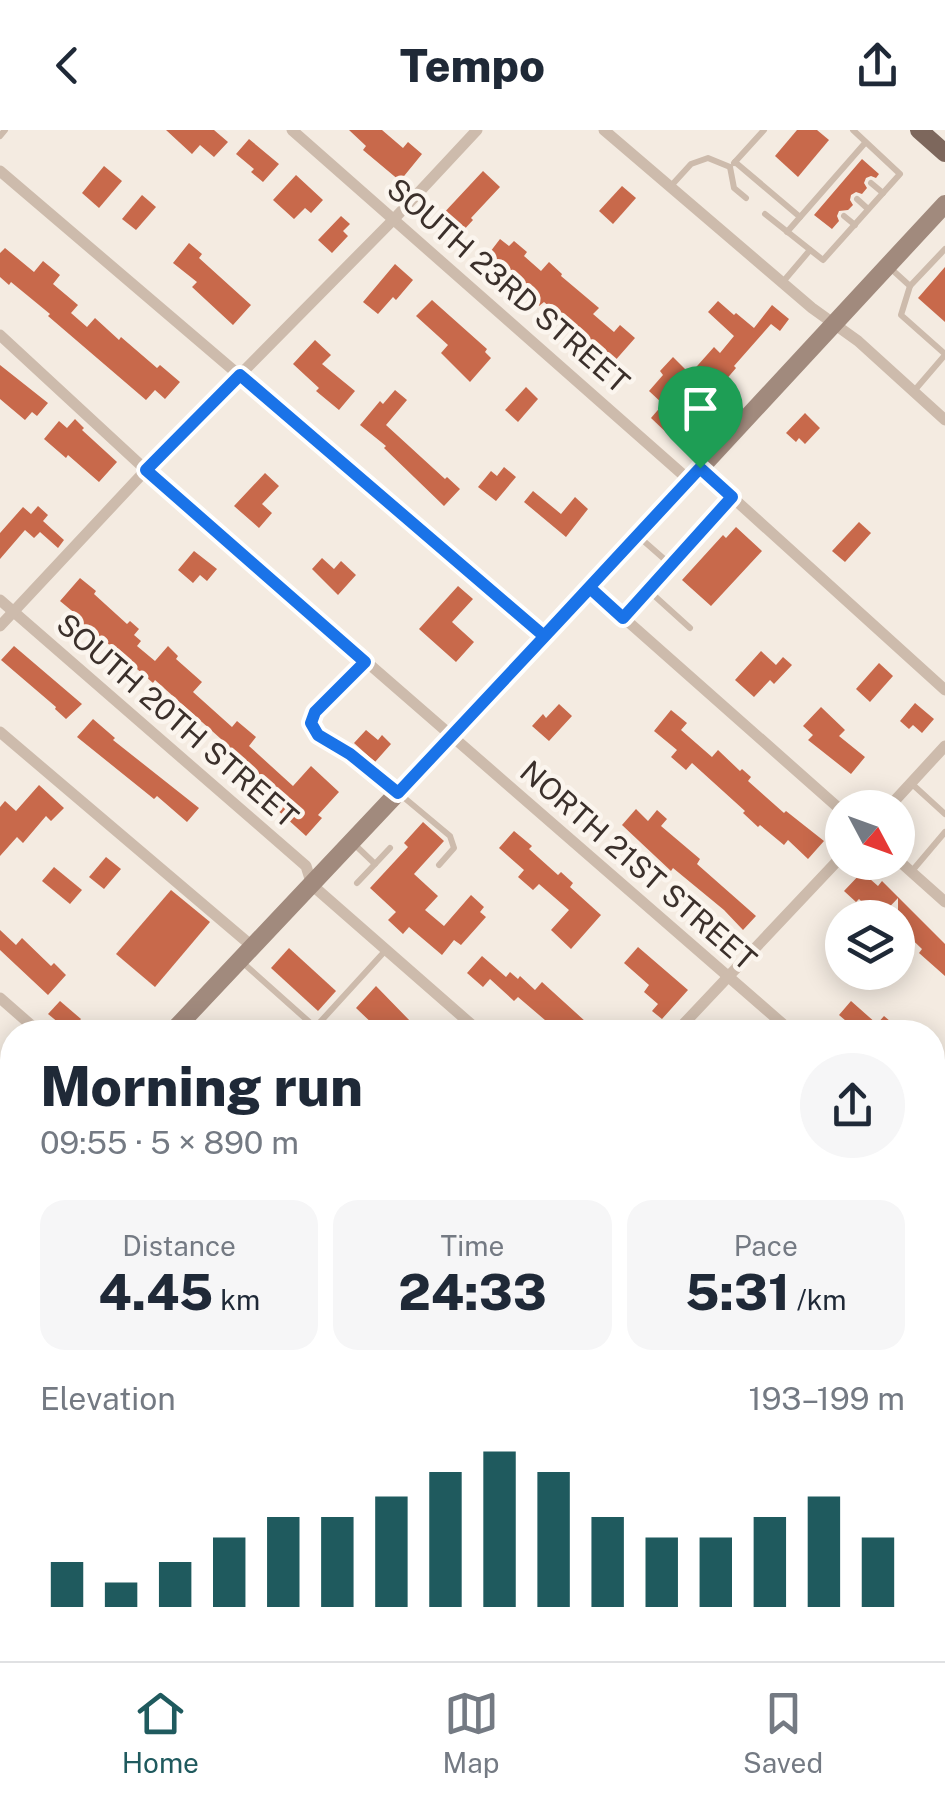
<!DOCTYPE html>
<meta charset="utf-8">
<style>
:root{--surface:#fff;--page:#f6f6f7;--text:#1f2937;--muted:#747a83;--line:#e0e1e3;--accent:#1f5a5e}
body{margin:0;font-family:"Public Sans",sans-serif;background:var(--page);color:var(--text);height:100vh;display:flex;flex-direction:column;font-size:38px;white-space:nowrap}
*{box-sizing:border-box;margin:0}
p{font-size:32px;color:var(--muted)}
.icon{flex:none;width:55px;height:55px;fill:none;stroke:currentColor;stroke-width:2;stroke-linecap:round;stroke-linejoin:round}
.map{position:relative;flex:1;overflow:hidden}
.panel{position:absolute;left:0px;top:890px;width:945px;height:642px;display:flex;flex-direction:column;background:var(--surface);border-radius:40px 40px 0 0;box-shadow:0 5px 25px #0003}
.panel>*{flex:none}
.needle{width:65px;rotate:131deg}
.buttons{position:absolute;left:825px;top:660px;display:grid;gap:20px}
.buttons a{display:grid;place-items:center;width:90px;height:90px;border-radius:50%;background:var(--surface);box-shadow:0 5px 25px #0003;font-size:50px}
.pin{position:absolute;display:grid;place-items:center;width:85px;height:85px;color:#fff;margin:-102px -42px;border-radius:50% 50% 50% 0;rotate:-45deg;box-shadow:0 0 10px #0007}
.pin .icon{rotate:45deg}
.round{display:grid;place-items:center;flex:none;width:105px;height:105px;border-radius:52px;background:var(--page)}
.summary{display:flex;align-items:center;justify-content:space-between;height:170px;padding:0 40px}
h1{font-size:55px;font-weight:800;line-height:75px}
.stats{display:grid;grid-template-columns:repeat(3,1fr);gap:15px;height:170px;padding:10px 40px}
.stats div{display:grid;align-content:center;border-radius:25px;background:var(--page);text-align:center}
.stats b{font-size:50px;font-weight:800}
.stats small{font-size:28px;font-weight:400}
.stats p{font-size:28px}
.chart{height:280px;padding:20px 40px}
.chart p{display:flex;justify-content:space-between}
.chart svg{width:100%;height:180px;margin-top:10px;stroke:var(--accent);stroke-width:6}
header{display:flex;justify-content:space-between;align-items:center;height:130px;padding:0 40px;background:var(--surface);font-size:45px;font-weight:800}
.dock{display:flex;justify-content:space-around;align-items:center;height:140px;border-top:2px solid var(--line);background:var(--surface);font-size:28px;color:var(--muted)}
.dock a{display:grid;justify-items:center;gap:5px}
.dock .on{color:var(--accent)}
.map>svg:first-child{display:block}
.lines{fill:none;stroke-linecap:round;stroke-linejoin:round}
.canal{stroke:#7fb0b2;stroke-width:14}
.building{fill:#c8694b}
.service{stroke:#cdbbac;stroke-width:6}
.minor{stroke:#cdbbac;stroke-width:11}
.tertiary{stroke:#cdbbac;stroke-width:15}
.secondary{stroke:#a18a7d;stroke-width:18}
.primary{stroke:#7d675c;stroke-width:18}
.route-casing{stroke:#fff;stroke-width:20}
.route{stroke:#1a73e8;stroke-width:12}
.labels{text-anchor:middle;stroke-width:9;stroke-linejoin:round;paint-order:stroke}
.street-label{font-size:30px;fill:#3b302b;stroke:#fbf5ee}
</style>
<header><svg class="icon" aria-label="back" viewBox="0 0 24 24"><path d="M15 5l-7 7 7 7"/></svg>Tempo<svg class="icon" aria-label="share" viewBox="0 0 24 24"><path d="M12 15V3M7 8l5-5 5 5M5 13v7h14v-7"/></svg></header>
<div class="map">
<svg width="945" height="1531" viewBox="0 0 945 1531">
<rect width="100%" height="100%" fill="#f4ebe1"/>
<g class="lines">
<g class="canal">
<path d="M932,1344L945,1331"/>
<path d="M753,1531L764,1520"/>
</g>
</g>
<g class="building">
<path d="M166,0H214L228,12L214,27L200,15L192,24Z"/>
<path d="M349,0H382L403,18L408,12L422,24L400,51L363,20L366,16Z"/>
<path d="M797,0H817L829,10L798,47L775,26Z"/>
<path d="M249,9L279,34L263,52L251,42L254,39L236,24Z"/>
<path d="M862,29L879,44L876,48L871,46L866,48L864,53L867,58L862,64L856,62L851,65L850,70L853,75L848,80L839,81L837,86L839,91L832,99L814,85Z"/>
<path d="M104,36L122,51L99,78L82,63Z"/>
<path d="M483,41L500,57L471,88L473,90L460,104L441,86Z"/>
<path d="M296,45L323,70L311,83L305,78L294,89L273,70Z"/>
<path d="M622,56L636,68L613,94L599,81Z"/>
<path d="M142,65L156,77L136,100L122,89Z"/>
<path d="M341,86L350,94L343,101L348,106L332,123L318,110Z"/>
<path d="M500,109L509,116L514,111L527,122L524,126L541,141L549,132L562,144L561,146L599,178L593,184L614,202L620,195L635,208L613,233L586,211L584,214L568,200L572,195L544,172L539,176L521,160L524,156L487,126Z"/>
<path d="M189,113L202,124L199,128L251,175L233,195L192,157L197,152L173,133Z"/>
<path d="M5,118L34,142L43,131L60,145L53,154L78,175L71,183L87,197L95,188L119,210L121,207L157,238L160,235L180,252L165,269L155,260L146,270L48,186L50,184L11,152L9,155L0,147V123Z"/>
<path d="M395,134L413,150L396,170L393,167L378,184L363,172Z"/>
<path d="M945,137V192L918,168Z"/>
<path d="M432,170L487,219L485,222L491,228L470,252L441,223L448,215L416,186Z"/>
<path d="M718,171L734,185L736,183L754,198L772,175L789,189L780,201L771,194L734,236L736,238L713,265L700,279L698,277L671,307L651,288L663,274L649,261L663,245L660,241L673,227L690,244L714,217L720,223L734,206L708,182Z"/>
<path d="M315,210L331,225L322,234L355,261L339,280L316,261L319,258L293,234Z"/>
<path d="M0,235L48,273L37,286L32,282L25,290L0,269Z"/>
<path d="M526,257L538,269L518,292L505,280Z"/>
<path d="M395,260L407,270L386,295L445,349L447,347L460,359L444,376L384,318L386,316L360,295L380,271L383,274Z"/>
<path d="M805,283L820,298L805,314L799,308L796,312L786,303Z"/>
<path d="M75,289L84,298L82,300L117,332L99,352L68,325L66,328L44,309L59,291L67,298Z"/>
<path d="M504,337L516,347L496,371L478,357L491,341L497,346Z"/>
<path d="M265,343L279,356L262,374L272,383L259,398L234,376Z"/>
<path d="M533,361L561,384L575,367L588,379L566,407L524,372Z"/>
<path d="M38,376L48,385L43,391L64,410L58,418L40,402L34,408L25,400L0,429V403L23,377L31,384Z"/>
<path d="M859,392L871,403L845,432L832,421Z"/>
<path d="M736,397L762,421L711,476L682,450L723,405L726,408Z"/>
<path d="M194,421L217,439L207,451L200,445L193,453L178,440Z"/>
<path d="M322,428L334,439L341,431L356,445L338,465L312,439Z"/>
<path d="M80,448L96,461L94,464L127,494L130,491L139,499L134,505L141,511L137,516L155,531L168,516L178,526L176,529L202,552L193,562L232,597L237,591L256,607L249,616L293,656L311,636L339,662L318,685L322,688L306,706L274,677L281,669L219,613L221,609L155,550L153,553L104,510L101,513L80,494L83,490L60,471Z"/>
<path d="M458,456L473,469L452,492L474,512L456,532L419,499Z"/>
<path d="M14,516L82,574L66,589L55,579L56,577L1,530Z"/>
<path d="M761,521L776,535L783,527L792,535L774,554L770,550L754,567L735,550Z"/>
<path d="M879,533L893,546L870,572L856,559Z"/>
<path d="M915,573L934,589L922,603L913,595L909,599L900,591Z"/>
<path d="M559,574L572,586L549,611L532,596L543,584L546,588Z"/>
<path d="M821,577L845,600L839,606L865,627L851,644L808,610L813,605L803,596Z"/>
<path d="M671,580L687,593L681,600L712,627L718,620L740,641L742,639L751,647L748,651L784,683L786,681L824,711L808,729L788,710L784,715L760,695L758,697L743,683L745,681L692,633L686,640L671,627L677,620L654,601Z"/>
<path d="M93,589L115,608L113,610L199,678L187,692L157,666L154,669L77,607Z"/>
<path d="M366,600L378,610L382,605L391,614L375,632L354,613Z"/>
<path d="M39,655L64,678L51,691L46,686L23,713L17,707L0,726V677L5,671L16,681Z"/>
<path d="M636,679L648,691L657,680L667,689L661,696L700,729L697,734L756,786L743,800L724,780L673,738L671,741L622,695Z"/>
<path d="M423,692L444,711L414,744L438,766L425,780L444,796L471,765L484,777L480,782L486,787L461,815L454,810L442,825L409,797L403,804L388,790L396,782L370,758L408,717L404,713Z"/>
<path d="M514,701L532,716L529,719L558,745L561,742L573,753L570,757L601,785L571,819L551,800L569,780L539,754L533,760L518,747L524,740L499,718Z"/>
<path d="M106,727L121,739L104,759L89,747Z"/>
<path d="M54,737L82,760L70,774L42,751Z"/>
<path d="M862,742L878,756L882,751L945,814V846L919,823L922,819L898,796V768L879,788L859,769L856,772L844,761Z"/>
<path d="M171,760L210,792L155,857L116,824Z"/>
<path d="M0,800L16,815L22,808L51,836L54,833L66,845L48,865L0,820Z"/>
<path d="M638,817L688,860L662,889L652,881L658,874L644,862L649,855L624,833Z"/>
<path d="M289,818L336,861L318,881L271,838Z"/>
<path d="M482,826L506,847L510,842L518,849L520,846L535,860L542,852L597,902H559L518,867L514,871L490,849L483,857L467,843Z"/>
<path d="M376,856L412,893L403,902H371L376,897L356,878Z"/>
<path d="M60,871L81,889L70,902L48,884Z"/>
<path d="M851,871L877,894L884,886L903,902H859L839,885Z"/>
</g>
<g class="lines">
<g class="service">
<path d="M0,6L5,0"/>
<path d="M735,32L800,87"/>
<path d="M734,33L764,0"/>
<path d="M730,37L734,58L746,68"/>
<path d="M871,53L883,63"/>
<path d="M670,57L691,34L708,28L730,37"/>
<path d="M857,69L868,79"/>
<path d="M765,84L823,130L900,44L853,0"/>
<path d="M844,86L855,95"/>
<path d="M787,102L865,13"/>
<path d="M888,136L910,156L901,185L945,224"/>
<path d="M782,153L810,120"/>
<path d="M910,156L945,119"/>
<path d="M914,261L945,225"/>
<path d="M638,406L671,435"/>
<path d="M648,460L690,498"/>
<path d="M623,488L731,368"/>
<path d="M365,532L315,583L311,593L318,605L365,635L450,706L454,718L439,735"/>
<path d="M911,653L945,684"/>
<path d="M353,713L375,734L357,753"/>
<path d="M375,734L390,718"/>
<path d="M912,741L945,702"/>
<path d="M242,832L316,898"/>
<path d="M311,902L385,821"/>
<path d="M1,1092L12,1104"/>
<path d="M12,1125V1129"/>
<path d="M0,1214L12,1226"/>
<path d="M0,1268L12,1251"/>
</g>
<g class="minor">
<path d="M292,0L689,350"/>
<path d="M604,0L812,178L858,211L945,290"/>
<path d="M0,41L545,506"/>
<path d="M0,205L146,340L792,902"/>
<path d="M700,338L945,560"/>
<path d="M590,458L842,681"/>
<path d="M0,470L306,736L312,755L480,902"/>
<path d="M0,496L146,340L394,89L477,0"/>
<path d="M0,602L253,817"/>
<path d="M888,678L945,616"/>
<path d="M898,730L945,772"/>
<path d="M0,868L39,902"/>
<path d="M676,902L842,726"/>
<path d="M932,1027L945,1038"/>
<path d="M932,1030L945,1016"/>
<path d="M0,1149L12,1159"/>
<path d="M932,1396L945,1383"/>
<path d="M453,1520L466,1531"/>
<path d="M574,1531L584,1520"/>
<path d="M802,1531L813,1520"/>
</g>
<g class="tertiary">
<path d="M0,1413L12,1423"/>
<path d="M133,1520L147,1531"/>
</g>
<g class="secondary">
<path d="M172,902L489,566L945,74"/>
<path d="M0,1087L12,1074"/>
</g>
<path class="primary" d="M919,0L945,23"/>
</g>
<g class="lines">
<g class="route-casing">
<path id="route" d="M700,338L544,506L240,245L146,340L365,532L315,582L311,593L318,605L350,624L398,663L590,458L623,488L732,367L700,338"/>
</g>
<use href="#route" class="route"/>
</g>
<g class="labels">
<g class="street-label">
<text transform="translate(508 156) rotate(41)" y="10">SOUTH 23RD STREET</text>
<text transform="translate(177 591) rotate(41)" y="10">SOUTH 20TH STREET</text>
<text transform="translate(638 736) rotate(41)" y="10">NORTH 21ST STREET</text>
</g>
</g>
</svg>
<div class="buttons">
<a><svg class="needle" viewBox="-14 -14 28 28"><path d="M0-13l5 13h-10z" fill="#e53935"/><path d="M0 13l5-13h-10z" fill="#747a83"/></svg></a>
<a><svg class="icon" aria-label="layers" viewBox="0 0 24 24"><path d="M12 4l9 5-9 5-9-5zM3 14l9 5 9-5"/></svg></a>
</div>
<div class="pin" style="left:700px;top:338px;background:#1e9e55"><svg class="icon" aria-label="arrive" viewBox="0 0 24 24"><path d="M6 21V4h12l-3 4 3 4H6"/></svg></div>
<section class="panel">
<div class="summary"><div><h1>Morning run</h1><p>09:55 · 5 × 890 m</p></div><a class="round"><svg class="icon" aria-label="share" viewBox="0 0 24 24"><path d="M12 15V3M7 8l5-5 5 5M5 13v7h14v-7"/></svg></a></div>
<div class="stats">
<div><p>Distance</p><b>4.45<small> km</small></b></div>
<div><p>Time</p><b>24:33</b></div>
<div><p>Pace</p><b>5:31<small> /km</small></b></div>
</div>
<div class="chart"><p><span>Elevation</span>193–199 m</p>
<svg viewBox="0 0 160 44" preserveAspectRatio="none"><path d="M5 44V33M15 44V38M25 44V33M35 44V27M45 44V22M55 44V22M65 44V17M75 44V11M85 44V6M95 44V11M105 44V22M115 44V27M125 44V27M135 44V22M145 44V17M155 44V27"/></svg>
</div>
</section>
</div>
<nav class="dock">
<a class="on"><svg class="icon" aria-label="home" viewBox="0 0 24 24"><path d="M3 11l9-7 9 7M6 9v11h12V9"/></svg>Home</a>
<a><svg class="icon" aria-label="map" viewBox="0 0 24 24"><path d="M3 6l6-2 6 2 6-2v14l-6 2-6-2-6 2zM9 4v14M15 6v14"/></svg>Map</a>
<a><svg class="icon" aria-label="saved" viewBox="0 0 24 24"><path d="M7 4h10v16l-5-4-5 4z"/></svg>Saved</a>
</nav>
